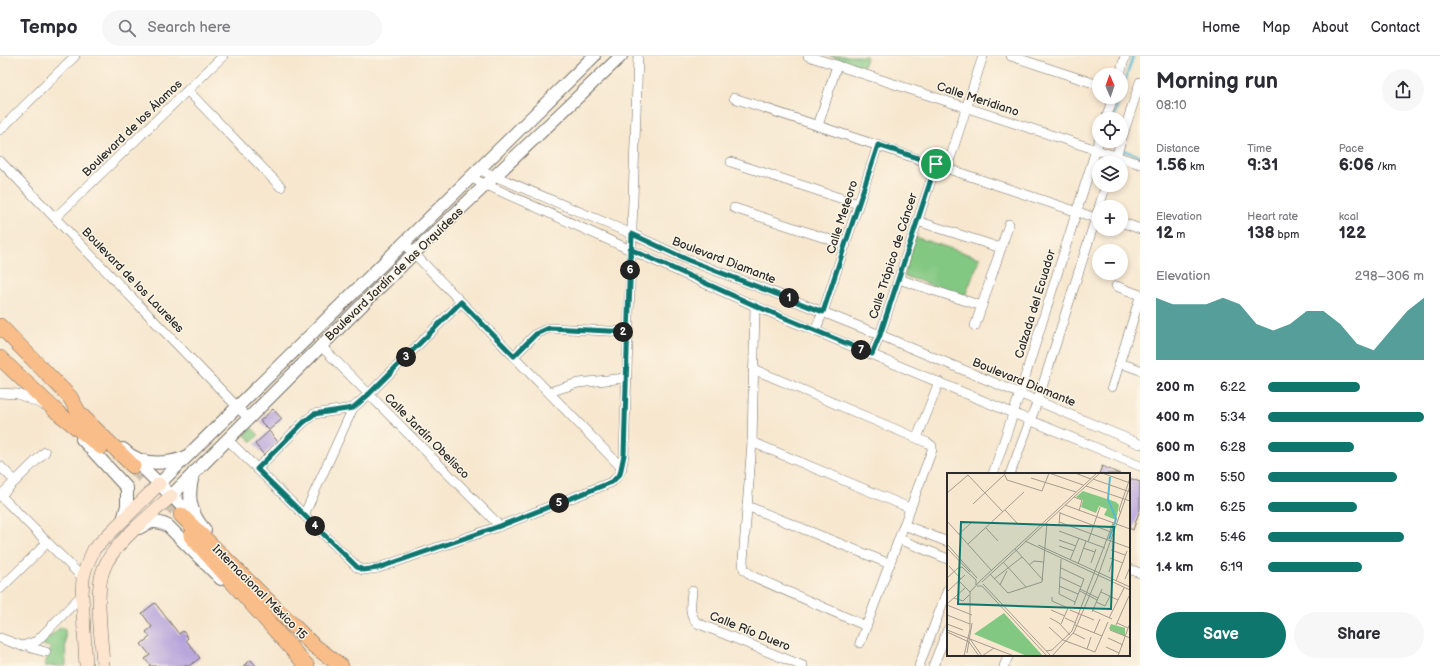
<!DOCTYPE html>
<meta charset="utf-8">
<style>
:root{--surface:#fff;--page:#f7f7f7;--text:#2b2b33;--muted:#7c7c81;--line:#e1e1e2;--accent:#0f766e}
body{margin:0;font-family:"Balsamiq Sans",sans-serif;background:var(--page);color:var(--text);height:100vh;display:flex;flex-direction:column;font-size:15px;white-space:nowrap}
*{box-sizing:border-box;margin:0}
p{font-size:13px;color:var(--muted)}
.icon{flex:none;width:22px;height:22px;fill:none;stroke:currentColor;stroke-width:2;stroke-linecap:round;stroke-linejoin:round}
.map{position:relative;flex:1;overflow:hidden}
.sheet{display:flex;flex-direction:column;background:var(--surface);width:300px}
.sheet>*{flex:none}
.needle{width:26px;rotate:358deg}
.controls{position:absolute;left:1092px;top:12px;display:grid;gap:8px}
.controls a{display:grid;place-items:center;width:36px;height:36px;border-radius:50%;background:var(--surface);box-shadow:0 2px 6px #0003;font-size:20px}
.pin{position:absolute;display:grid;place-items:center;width:34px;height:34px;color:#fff;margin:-17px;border:2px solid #fff;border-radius:50%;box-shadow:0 1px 4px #0007}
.km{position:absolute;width:20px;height:20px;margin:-10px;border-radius:50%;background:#222;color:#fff;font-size:11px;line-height:20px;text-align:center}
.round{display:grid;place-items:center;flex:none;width:42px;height:42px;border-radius:21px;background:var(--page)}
.head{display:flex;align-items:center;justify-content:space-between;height:68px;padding:0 16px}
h1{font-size:22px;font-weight:700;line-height:30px}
.figures{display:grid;grid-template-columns:repeat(3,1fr);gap:6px;height:68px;padding:4px 16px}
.figures div{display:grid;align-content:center}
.figures b{font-size:17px;font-weight:700}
.figures small{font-size:11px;font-weight:400}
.figures p{font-size:11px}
.chart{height:112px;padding:8px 16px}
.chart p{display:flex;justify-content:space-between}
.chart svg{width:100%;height:72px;margin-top:4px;fill:var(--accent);opacity:.7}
.button{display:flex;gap:8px;margin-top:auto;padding:8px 16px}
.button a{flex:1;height:46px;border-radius:24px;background:var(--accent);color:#fff;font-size:16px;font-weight:700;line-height:46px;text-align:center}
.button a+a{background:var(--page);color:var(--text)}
ul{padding:0 16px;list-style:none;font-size:13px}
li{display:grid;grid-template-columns:64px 48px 1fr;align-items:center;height:30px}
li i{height:10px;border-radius:5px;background:var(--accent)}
header{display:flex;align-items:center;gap:24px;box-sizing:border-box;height:56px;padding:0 20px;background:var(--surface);border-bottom:1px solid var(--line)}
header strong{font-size:19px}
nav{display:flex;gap:22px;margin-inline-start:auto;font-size:14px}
.search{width:280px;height:36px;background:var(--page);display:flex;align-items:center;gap:10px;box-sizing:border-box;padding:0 14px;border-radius:22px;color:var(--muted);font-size:15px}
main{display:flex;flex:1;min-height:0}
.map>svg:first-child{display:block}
.green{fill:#83c882;stroke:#577a56}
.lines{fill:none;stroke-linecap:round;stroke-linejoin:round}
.stream{stroke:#55bad4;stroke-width:2.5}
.building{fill:#b4a0db}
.primary-tunnel{stroke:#cec1ae;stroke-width:15;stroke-dasharray:15 8;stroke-linecap:butt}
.minor-casing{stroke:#726d64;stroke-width:10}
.tertiary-casing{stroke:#726d64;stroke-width:14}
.secondary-casing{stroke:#726d64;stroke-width:14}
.primary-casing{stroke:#726d64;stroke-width:16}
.minor{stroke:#fff;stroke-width:9}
.tertiary{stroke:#fff;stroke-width:12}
.secondary{stroke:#fde5d0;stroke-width:13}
.primary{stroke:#f9bd89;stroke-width:15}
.route-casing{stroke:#fff;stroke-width:8}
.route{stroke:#0f766e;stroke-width:5}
.labels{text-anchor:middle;stroke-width:3;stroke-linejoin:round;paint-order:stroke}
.street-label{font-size:12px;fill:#2b2b2b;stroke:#fcf5e5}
.inset-river{fill:none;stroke:#55bad4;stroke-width:2}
.inset-road{fill:none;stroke:#a59c8d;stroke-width:1}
.view{fill:#0f766e;fill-opacity:0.15;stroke:#0f766e;stroke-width:2}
.inset-edge{fill:none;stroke:#2b2b2b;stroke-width:2}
</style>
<header>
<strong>Tempo</strong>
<div class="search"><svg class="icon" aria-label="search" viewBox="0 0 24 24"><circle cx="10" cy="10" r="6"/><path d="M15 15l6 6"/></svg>Search here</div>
<nav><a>Home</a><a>Map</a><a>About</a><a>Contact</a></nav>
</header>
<main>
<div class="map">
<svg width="1140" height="610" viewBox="0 0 1140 610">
<rect width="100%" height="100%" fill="#fcf5e5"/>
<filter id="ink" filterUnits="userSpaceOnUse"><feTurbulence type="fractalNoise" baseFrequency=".025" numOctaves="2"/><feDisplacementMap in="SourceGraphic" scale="8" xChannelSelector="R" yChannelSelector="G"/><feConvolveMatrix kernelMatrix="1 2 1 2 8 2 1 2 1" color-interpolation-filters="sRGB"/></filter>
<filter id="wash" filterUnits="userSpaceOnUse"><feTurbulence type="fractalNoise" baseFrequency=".012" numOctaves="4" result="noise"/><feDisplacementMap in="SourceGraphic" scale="16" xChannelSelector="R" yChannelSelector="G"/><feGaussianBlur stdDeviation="0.9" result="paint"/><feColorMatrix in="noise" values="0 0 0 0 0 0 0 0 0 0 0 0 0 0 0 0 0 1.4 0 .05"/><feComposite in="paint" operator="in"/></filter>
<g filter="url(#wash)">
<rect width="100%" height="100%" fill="#f7e7cf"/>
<g class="green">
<path d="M830,0H867L863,11Z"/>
<path d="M915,181L980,202L965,240L904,220Z"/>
<path d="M252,372L259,379L252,386L244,378Z"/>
<path d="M61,571L65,573L66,610H44L51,592L41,588Z"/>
</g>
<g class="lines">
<g class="stream">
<path d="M1121,37L1133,0"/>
<path d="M1113,63L1120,41"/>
<path d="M1105,88L1106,85"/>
<path d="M1122,94L1140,100"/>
</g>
</g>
<g id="blocks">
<g class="building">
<path d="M273,353L282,363L269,374L260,365Z"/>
<path d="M269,375L278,386L264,399L255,388Z"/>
<path d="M1102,410L1120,418H1099Z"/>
<path d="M1129,422L1140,426V453L1133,474L1129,472Z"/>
<path d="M155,547L179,578L183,575L188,582L186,584L200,602L189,610H149L150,609L145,603L150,599L141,588L150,581L146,576L152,571L142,557Z"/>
<path d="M251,604L256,610H243Z"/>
</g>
</g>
</g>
<g filter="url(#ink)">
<use href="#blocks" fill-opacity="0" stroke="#726d64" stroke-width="1"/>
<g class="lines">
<path class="primary-tunnel" d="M133,410L181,459"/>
<g class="minor-casing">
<g id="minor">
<path d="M808,0L1140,108"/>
<path d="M1011,0L1099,29"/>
<path d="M1120,19L1125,0"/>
<path d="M188,35L281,131"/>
<path d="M734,42L1096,162"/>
<path d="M1106,63L1113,41"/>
<path d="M818,70L837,9"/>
<path d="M0,74L75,0"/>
<path d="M1121,85L1140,26"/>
<path d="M0,105L248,362"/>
<path d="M731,106L858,148"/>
<path d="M1114,107L1121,85"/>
<path d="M947,112L983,0"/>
<path d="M478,113L632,178L688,204L780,239L880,279L1140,388"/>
<path d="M469,121L755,250L1140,410"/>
<path d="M1099,151L1106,129"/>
<path d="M734,152L846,189"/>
<path d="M56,161L223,0"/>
<path d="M917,165L1001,192"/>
<path d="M1121,166L1140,173"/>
<path d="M403,186L622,412"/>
<path d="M898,223L982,250"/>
<path d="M1116,230L1140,239"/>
<path d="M755,250L752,386L743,505L744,513L752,520L866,570"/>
<path d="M975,270L1009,168"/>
<path d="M815,275L823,256L878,89"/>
<path d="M320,289L500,470"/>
<path d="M872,298L880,279L936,109"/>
<path d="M514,300L536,278L549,272L628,276"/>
<path d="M1120,307L1140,314"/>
<path d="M753,313L928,387L932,390V394L860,587"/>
<path d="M1112,331L1140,241"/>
<path d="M549,336L578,327L626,322"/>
<path d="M0,337L18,338L44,349"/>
<path d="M917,382L939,326"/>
<path d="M227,383L357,511L363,514L378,512L500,470L612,426C621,418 622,411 624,399L638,0"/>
<path d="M752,386L910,452"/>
<path d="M0,410L15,425"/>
<path d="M257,413L303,367L314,358L353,352L369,338L461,246"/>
<path d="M993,418L1020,337L1099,84"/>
<path d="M1010,418L1038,344L1099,152"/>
<path d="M0,440L45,396"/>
<path d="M1,440L83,522"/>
<path d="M747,450L890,508"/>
<path d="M304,459L353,352"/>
<path d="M904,469L948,486"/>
<path d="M899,483L948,503"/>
<path d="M1129,513L1140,517"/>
<path d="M0,533L47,487"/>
<path d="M692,535C691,546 688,558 697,567L803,610"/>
<path d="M0,582L22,590L37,585L82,539"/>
<path d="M30,589L31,592L46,596"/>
<path d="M919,610L948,533"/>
<path d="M933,610L948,573"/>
<path d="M1004,610L1009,599"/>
</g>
</g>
<g class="tertiary-casing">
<g id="tertiary">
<path d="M82,383L127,432V450L123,464"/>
<path d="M123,393C140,410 162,409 184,402"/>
<path d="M134,403L195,463"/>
<path d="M194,416C187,439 189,456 205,474"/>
<path d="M159,428L594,0"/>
<path d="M171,440L414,197L621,0"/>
<path d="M139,472C151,465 155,464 168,470L221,523"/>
</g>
</g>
<g class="secondary-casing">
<g id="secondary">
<path d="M86,610L82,539L83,522L86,511L94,493L159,428"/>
<path d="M103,610C102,585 94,534 104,512C113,488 152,458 171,440"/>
</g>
</g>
<g class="primary-casing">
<g id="primary">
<path d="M0,270L70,341L79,357L133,410"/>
<path d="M0,302L57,356L101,391"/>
<path d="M181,459L313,589L341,610"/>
<path d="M191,480L307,610"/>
</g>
</g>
<use href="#minor" class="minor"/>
<use href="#tertiary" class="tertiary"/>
<use href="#secondary" class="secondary"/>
<use href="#primary" class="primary"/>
</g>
</g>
<g class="lines" filter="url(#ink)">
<g class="route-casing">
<path id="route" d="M936,108L878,89L823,256L688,204L632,178L628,276L549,272L536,278L514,300L461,246L369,338L353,352L314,358L303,367L257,413L357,511L363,514L378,512L500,470L612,426L620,418L624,399L630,193L756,250L872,298L880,279L936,108"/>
</g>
<use href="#route" class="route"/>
</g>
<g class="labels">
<g class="street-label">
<text transform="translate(978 43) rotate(18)" y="4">Calle Meridiano</text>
<text transform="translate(132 72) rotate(-44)" y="4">Boulevard de los Álamos</text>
<text transform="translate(842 161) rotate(-72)" y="4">Calle Meteoro</text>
<text transform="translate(893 200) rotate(-72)" y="4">Calle Trópico de Cáncer</text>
<text transform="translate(724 204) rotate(21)" y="4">Boulevard Diamante</text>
<text transform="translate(394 218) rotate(-44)" y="4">Boulevard Jardín de las Orquídeas</text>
<text transform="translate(133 224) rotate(46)" y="4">Boulevard de los Laureles</text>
<text transform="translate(1035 248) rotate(-73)" y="4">Calzada del Ecuador</text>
<text transform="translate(1024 326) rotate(22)" y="4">Boulevard Diamante</text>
<text transform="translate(427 380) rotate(45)" y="4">Calle Jardín Obelisco</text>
<text transform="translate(260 536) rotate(45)" y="4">Internacional México 15</text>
<text transform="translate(750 575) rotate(22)" y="4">Calle Río Duero</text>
</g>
</g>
<g transform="translate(947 417)">
<rect width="183" height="183" fill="#f7e7cf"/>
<path d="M136,18L169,29L172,32L169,47L157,42L160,36L152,33L149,40L134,34L136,27L129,24ZM57,140L96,183H80L27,161ZM164,151L178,155V163L162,156Z" fill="#83c882"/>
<path class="inset-river" d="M162,66L169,46L161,26L163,4"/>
<path class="inset-road" d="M57,0L60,7L95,18L102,0M102,0L136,12M128,0L144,6M155,0L183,10M84,5L129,19M146,6L183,19M139,13L183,28M0,20L21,2L56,39M127,24L135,27L132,38M26,31L57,2M118,32L183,56M58,37L70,50M113,40L164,59M174,40L172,37L183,5M0,48L45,98M112,49L183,75M112,52L113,39M39,55L51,68M112,58L158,75M12,61L25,49M112,67L129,73M78,68L183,117M141,69L153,34M0,71L30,105M21,71L77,19M91,72L183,114M112,73L127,78M0,75L23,99M136,75L148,79M68,76L96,107M164,77L178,82M163,85L176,90M114,86L112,121L128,129M123,87L132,65M56,89L79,114M144,90L149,76M131,91L139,68M82,92L87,88L97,89M2,93L14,106M114,95L137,106L127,132M162,99L166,86M43,101L61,120L95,109L100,50M113,104L134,114M0,105L11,95L15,94L29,107V112M47,106L75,84M178,106L183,94M34,107L150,0M12,108L23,119M169,108L180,78M35,109L153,0M36,111L104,183M53,112L60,98M30,113H35L49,128M112,113L131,121M133,116L151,125M133,118L150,127M0,119L18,102M154,119L171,127M105,124V128L121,135L114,151M7,125L16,128L22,122M49,128L100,183M149,129L158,133L163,123M0,131L18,115M0,132L25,142M104,137L118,143M123,137L147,147M145,137L165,146M145,139L155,116M0,142L23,151M103,145L112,150L123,162M118,145L129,150M162,145L177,115M170,150L181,155M0,151L16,157M128,152L155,163M169,152L182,123M102,154L116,167L148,179M0,157L23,166L35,183M163,157L183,165M0,159L22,169L32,183M126,160L138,166M147,160L153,146M161,165L176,172M23,166L67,183M159,174L172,180M140,176L144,164M99,178L105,177L125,158L166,50M148,179L161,149M20,180L25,150M17,183L23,156V119L34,107M35,183L47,175M105,183L127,159L151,103L183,13M171,183L183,150"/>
<path class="view" d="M14,49L167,54L164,136L11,131Z"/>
<rect width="183" height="183" class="inset-edge"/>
</g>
</svg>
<div class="controls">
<a><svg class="needle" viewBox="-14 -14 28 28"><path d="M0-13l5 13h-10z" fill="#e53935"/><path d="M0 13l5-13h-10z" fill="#7c7c81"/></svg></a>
<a><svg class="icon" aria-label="locate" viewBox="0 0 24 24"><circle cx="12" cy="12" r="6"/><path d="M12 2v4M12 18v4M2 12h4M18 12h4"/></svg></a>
<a><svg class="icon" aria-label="layers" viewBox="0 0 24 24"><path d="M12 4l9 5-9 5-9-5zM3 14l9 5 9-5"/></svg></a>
<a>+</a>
<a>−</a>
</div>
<div class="pin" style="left:936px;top:108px;background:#1e9e55"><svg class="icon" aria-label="arrive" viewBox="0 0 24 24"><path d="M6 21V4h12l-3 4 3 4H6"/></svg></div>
<b class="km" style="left:789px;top:242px">1</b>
<b class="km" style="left:623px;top:276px">2</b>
<b class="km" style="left:406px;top:301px">3</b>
<b class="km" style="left:315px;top:470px">4</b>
<b class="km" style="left:559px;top:447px">5</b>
<b class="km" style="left:630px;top:214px">6</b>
<b class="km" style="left:861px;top:294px">7</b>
</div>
<section class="sheet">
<div class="head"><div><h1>Morning run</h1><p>08:10</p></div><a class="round"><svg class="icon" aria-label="share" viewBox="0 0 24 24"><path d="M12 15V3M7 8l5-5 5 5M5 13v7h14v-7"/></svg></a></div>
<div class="figures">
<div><p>Distance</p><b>1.56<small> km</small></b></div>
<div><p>Time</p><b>9:31</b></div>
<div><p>Pace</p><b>6:06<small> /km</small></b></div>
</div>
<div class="figures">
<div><p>Elevation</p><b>12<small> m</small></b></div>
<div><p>Heart rate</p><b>138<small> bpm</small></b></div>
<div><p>kcal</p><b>122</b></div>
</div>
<div class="chart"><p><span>Elevation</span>298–306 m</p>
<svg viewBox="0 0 160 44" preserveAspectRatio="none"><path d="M0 44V6L10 10L20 10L30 10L40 6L50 10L60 22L70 26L80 22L90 14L100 14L110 22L120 34L130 38L140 26L150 14L160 6V44z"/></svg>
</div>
<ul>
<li><b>200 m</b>6:22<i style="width:59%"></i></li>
<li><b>400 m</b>5:34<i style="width:100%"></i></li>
<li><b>600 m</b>6:28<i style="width:55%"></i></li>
<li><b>800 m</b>5:50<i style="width:83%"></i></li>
<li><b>1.0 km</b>6:25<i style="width:57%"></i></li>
<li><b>1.2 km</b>5:46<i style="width:87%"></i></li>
<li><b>1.4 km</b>6:19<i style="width:60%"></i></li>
</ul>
<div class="button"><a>Save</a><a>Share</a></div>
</section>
</main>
